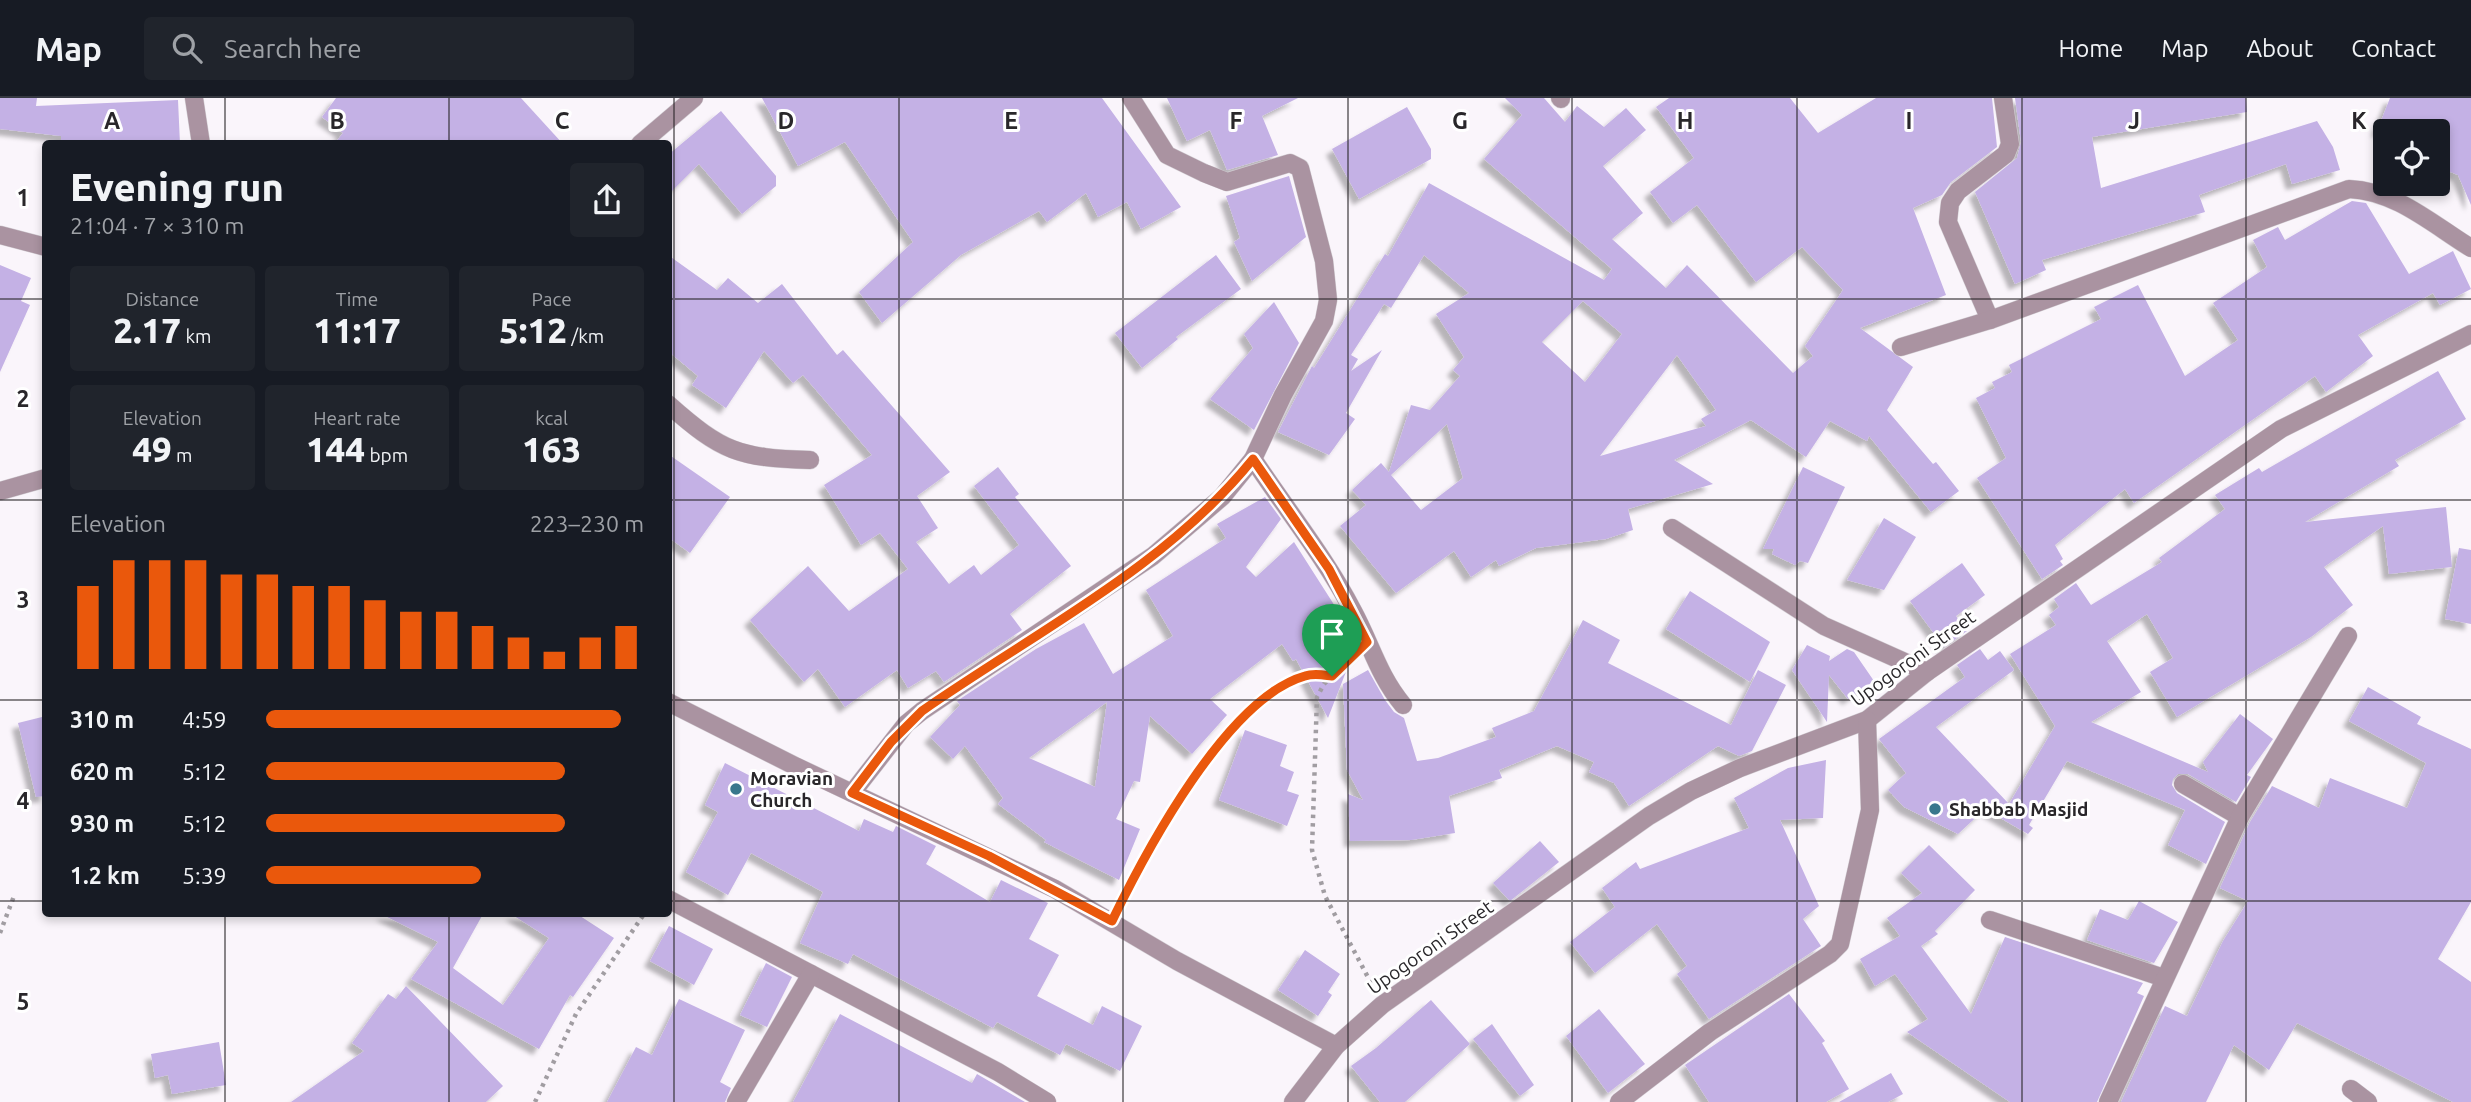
<!DOCTYPE html>
<meta charset="utf-8">
<style>
:root{--surface:#171b24;--page:#20242c;--text:#f1f3f6;--muted:#9ea1a6;--line:#363941;--accent:#ea580c}
body{margin:0;font-family:Ubuntu,sans-serif;background:var(--page);color:var(--text);height:100vh;display:flex;flex-direction:column;font-size:26px;white-space:nowrap}
*{box-sizing:border-box;margin:0}
p{font-size:23px;color:var(--muted)}
.icon{flex:none;width:38px;height:38px;fill:none;stroke:currentColor;stroke-width:2;stroke-linecap:round;stroke-linejoin:round}
.map{position:relative;flex:1;overflow:hidden}
.sheet{position:absolute;left:42px;top:42px;width:630px;height:777px;display:flex;flex-direction:column;background:var(--surface);border-radius:7px;box-shadow:0 4px 10px #0003}
.sheet>*{flex:none}
.controls{position:absolute;left:2373px;top:21px;display:grid;gap:14px}
.controls a{display:grid;place-items:center;width:77px;height:77px;border-radius:7px;background:var(--surface);box-shadow:0 4px 10px #0003;font-size:35px}
.pin{position:absolute;display:grid;place-items:center;width:60px;height:60px;color:#fff;margin:-72px -30px;border-radius:50% 50% 50% 0;rotate:-45deg;box-shadow:0 0 7px #0007}
.pin .icon{rotate:45deg}
.round{display:grid;place-items:center;flex:none;width:74px;height:74px;border-radius:7px;background:var(--page)}
.head{display:flex;align-items:center;justify-content:space-between;height:119px;padding:0 28px}
h1{font-size:38px;font-weight:800;line-height:52px}
.stats{display:grid;grid-template-columns:repeat(3,1fr);gap:10px;height:119px;padding:7px 28px}
.stats div{display:grid;align-content:center;border-radius:7px;background:var(--page);text-align:center}
.stats b{font-size:35px;font-weight:800}
.stats small{font-size:19px;font-weight:400}
.stats p{font-size:19px}
.chart{height:196px;padding:14px 28px}
.chart p{display:flex;justify-content:space-between}
.chart svg{width:100%;height:126px;margin-top:7px;stroke:var(--accent);stroke-width:6}
ul{padding:0 28px;list-style:none;font-size:23px}
li{display:grid;grid-template-columns:112px 84px 1fr;align-items:center;height:52px}
li i{height:18px;border-radius:9px;background:var(--accent)}
header{display:flex;align-items:center;gap:42px;box-sizing:border-box;height:98px;padding:0 35px;background:var(--surface);border-bottom:2px solid var(--line)}
header strong{font-size:33px}
nav{display:flex;gap:38px;margin-inline-start:auto;font-size:24px}
.search{width:490px;height:63px;background:var(--page);display:flex;align-items:center;gap:18px;box-sizing:border-box;padding:0 24px;border-radius:7px;color:var(--muted);font-size:26px}
.map>svg:first-child{display:block}
.building{fill:#c4b1e5;fill-rule:evenodd;filter:url(#shadow)}
.lines{fill:none;stroke-linecap:round;stroke-linejoin:round}
.minor-casing{stroke:#d4d0d5;stroke-width:19}
.path{stroke:#a19da2;stroke-width:4.5;stroke-dasharray:3.5 5;stroke-linecap:butt}
.minor{stroke:#aa93a1;stroke-width:18}
.route-casing{stroke:#fff;stroke-width:14}
.route{stroke:#ea580c;stroke-width:9}
.grid{fill:none;stroke:#29272a;stroke-width:2;stroke-opacity:0.55}
.poi-dot{fill:#38778c;stroke:#fff;stroke-width:2.5}
.labels{text-anchor:middle;stroke-width:6;stroke-linejoin:round;paint-order:stroke}
.street-label{font-size:19px;fill:#29272a;stroke:#fff}
.poi-label{font-size:19px;font-weight:bold;fill:#29272a;stroke:#fff;text-anchor:start}
.grid-label{font-size:23px;text-anchor:middle;font-weight:bold;fill:#29272a;stroke:#fff;stroke-width:6;stroke-linejoin:round;paint-order:stroke}
</style>
<header>
<strong>Map</strong>
<div class="search"><svg class="icon" aria-label="search" viewBox="0 0 24 24"><circle cx="10" cy="10" r="6"/><path d="M15 15l6 6"/></svg>Search here</div>
<nav><a>Home</a><a>Map</a><a>About</a><a>Contact</a></nav>
</header>
<div class="map">
<svg width="2471" height="1004" viewBox="0 0 2471 1004">
<defs>
<filter id="shadow"><feDropShadow dx="-6" dy="6" stdDeviation="2" flood-color="#0004"/></filter>
</defs>
<rect width="100%" height="100%" fill="#faf5fb"/>
<g class="building">
<path d="M0,0H37L36,8L178,2L180,46H61V38L0,31Z"/>
<path d="M336,0H521L563,46H334L343,35L322,19Z"/>
<path d="M762,0H1102L1181,109L1141,131L1127,104L1098,119L1086,95L1047,124L1039,113L961,157L882,225L859,194L913,144L845,44L798,68Z"/>
<path d="M1167,0H1298L1262,18L1278,57L1227,72L1210,32L1187,43Z"/>
<path d="M1505,0H1544L1565,24L1577,8L1604,29L1626,10L1646,32L1603,68L1643,115L1612,141L1666,190L1687,167L1793,275L1813,258L1805,248L1843,192L1802,149L1756,184L1697,107L1673,125L1650,94L1694,60L1656,9L1669,0H1790L1818,35L1876,0H1992L1997,49L1951,84L1942,97L1913,110L1946,197L1860,230L1913,269L1887,312L1933,366L1936,364L1959,393L1931,414L1869,338L1867,343L1830,323L1806,359L1751,322L1674,362L1713,386L1628,411L1633,432L1606,441L1536,450L1499,468L1496,462L1471,479L1454,453L1396,495L1340,428L1366,407L1352,392L1381,365L1389,374L1411,307L1430,312L1460,278L1453,272L1464,259L1436,216L1469,195L1424,157L1391,210L1384,206L1351,257L1358,261L1351,273L1382,252L1346,315L1355,321L1329,357L1278,334L1312,268L1314,270L1385,156L1388,158L1429,85L1604,182L1612,171L1484,61L1522,17ZM1583,203L1622,236L1585,284L1542,244ZM1677,257L1716,312L1701,321L1706,328L1600,358ZM1447,326L1463,380L1421,412L1391,377Z"/>
<path d="M2015,0H2246L2247,14L2092,39L2101,90L2317,23L2333,49L2340,72L2292,86L2286,66L2199,97L2205,114L2042,162L2046,172L2015,186L1975,94L2017,60L2021,44Z"/>
<path d="M2390,0H2471V107L2458,77L2438,69V52L2445,47L2439,33H2377Z"/>
<path d="M1407,9L1431,51V61L1359,101L1332,51Z"/>
<path d="M721,13L776,78V88L742,116L699,66L668,97V57Z"/>
<path d="M1289,78L1306,139L1252,183L1234,144L1240,140L1226,98Z"/>
<path d="M2352,103L2366,105L2409,176L2453,153L2471,191L2440,207L2433,195L2358,237L2373,258L2326,294L2315,278L2134,405L2125,391L2055,447L2063,461L2060,463L2063,467L2042,481L1977,380L2006,360L1976,300L1995,290L1992,284L2012,274L2009,267L2101,221L2094,209L2138,187L2185,278L2238,242L2213,205L2267,169L2253,142L2278,129L2285,142Z"/>
<path d="M668,157L717,192L728,180L758,205L782,186L837,257L843,252L950,374L917,398L938,430L916,444L949,486L974,467L981,477L1019,447L974,388L998,369L1019,396L1015,399L1071,468L1010,516L1022,532L944,584L936,573L908,590L897,572L845,609L818,571L804,584L750,522L808,468L849,513L908,471L880,435L861,447L824,387L872,357L803,277L793,285L764,253L726,310L692,287L698,278L668,253Z"/>
<path d="M1216,157L1241,191L1176,239L1178,241L1142,270L1115,235Z"/>
<path d="M0,167L31,180L21,203L30,207L0,274Z"/>
<path d="M1274,204L1299,245L1254,332L1210,301L1253,250L1244,236Z"/>
<path d="M2438,273L2466,321L2395,362L2399,368L2305,424L2446,409L2452,469L2389,476L2383,428L2324,469L2353,507L2311,539L2177,619L2150,574L2173,560L2147,516L2107,543L2141,594L2091,624L2208,674L2203,664L2240,616L2273,641L2247,677L2251,679L2236,704L2188,676H2178L2173,681L2172,687L2177,695L2225,724L2206,766L2168,747L2185,712L2067,663L2029,727L2033,730L2028,736L1985,711L1958,736L1904,709L1888,692L1906,675L1879,641L1965,579L1957,567L1980,551L1988,562L2000,553L2014,572L1936,629L2009,706L2055,628L2010,556L2056,527L2049,517L2059,509L2054,501L2076,485L2091,507L2162,464L2159,460L2225,411L2215,397L2259,370L2262,374Z"/>
<path d="M668,356L730,399L690,455L668,439Z"/>
<path d="M1803,369L1845,389L1808,465L1800,463L1795,467L1772,456L1774,451H1763Z"/>
<path d="M1265,399L1281,421L1246,469L1256,479L1294,444L1347,527L1331,538L1349,566L1328,620L1296,561L1293,563L1282,546L1210,601L1227,617L1192,656L1150,618L1140,684L1134,683L1116,721L1140,731L1119,782L1044,744L1046,742L998,706L1003,700L965,648L953,661L930,639L960,607L957,603L1036,551L1084,525L1113,576L1173,538L1146,492L1226,440L1217,426ZM1107,604L1095,689L1029,660Z"/>
<path d="M1884,420L1916,439L1884,492L1847,482Z"/>
<path d="M2459,450L2471,452V526L2445,521Z"/>
<path d="M1962,465L1985,497L1956,518L1967,533L1944,549L1910,503Z"/>
<path d="M1690,493L1770,544L1750,584L1666,531Z"/>
<path d="M1583,522L1620,542L1608,565L1731,627L1758,572L1786,587L1752,653L1739,658L1718,648L1629,708L1614,685L1589,674L1594,664L1557,648L1499,672L1502,680L1449,698L1455,735L1411,742L1350,743L1348,696L1363,702L1347,672L1343,586L1368,572L1385,602L1394,614L1404,620L1417,663L1438,660L1496,639L1492,630L1534,613Z"/>
<path d="M1807,547L1830,558L1829,563L1847,551L1854,554L1874,583L1848,601L1829,577L1827,624L1792,572Z"/>
<path d="M2368,589L2421,619L2417,626L2471,651V804L2438,861L2471,884V1004H2453L2297,925L2269,972L2234,947L2206,1004H2121L2165,908L2187,918L2223,843L2248,803L2220,790L2250,724L2272,688L2319,710L2330,680L2407,710L2426,665L2349,623Z"/>
<path d="M46,618V698L36,699L18,625Z"/>
<path d="M1245,632L1287,647L1280,668L1294,674L1287,693L1299,697L1287,728L1219,702Z"/>
<path d="M1826,662L1823,720L1780,722L1819,808L1803,821L1821,848L1709,921L1677,876L1687,868L1657,826L1595,875L1570,844L1615,809L1602,790L1636,764L1640,771L1749,730L1734,700L1788,670Z"/>
<path d="M725,665L859,733L864,721L893,734L896,728L936,748L926,766L990,804L1001,782L1048,805L1029,841L1059,857L1037,898L1093,927L1102,908L1142,928L1120,973L1066,946L1060,957L997,924L993,930L853,856L848,866L800,845L823,794L751,755L728,797L686,774L718,714L705,707Z"/>
<path d="M1540,743L1559,764L1510,803L1493,785Z"/>
<path d="M1929,747L1975,792L1935,833L1938,836L1921,848L1971,916L2005,839L2143,885L2137,895L2144,898L2097,1004H2010L1907,934L1928,921L1895,876L1875,888L1860,861L1900,838L1887,820L1922,795L1901,775Z"/>
<path d="M2139,803L2178,824L2154,865L2087,842L2100,811L2128,822Z"/>
<path d="M381,816H483L453,870L503,907L549,840L511,816H577L614,840L573,899L570,897L539,951L411,881L438,844Z"/>
<path d="M669,828L713,851L694,887L650,863Z"/>
<path d="M1305,852L1340,876L1328,894L1332,897L1318,918L1278,892Z"/>
<path d="M766,865L792,879L767,929L740,917Z"/>
<path d="M406,888L503,988L486,1004H291L364,953L352,945L388,896L396,901Z"/>
<path d="M1789,896L1825,943L1822,945L1849,991L1826,1004H1709L1685,967Z"/>
<path d="M679,901L745,932L720,984L731,990L725,1004H607L636,949L652,957Z"/>
<path d="M1431,902L1470,946L1405,1004H1380L1351,968L1376,950Z"/>
<path d="M1599,911L1645,966L1608,995L1566,938Z"/>
<path d="M840,916L972,985L977,976L1025,1004H793Z"/>
<path d="M1492,926L1534,987L1520,998L1473,941Z"/>
<path d="M219,944L226,987L172,996L168,977L155,980L151,956Z"/>
<path d="M1891,975L1903,996L1888,1004H1839Z"/>
</g>
<g class="lines">
<g class="minor-casing">
<g id="minor">
<path d="M194,0L201,46"/>
<path d="M1560,0L1561,1"/>
<path d="M640,46L694,0"/>
<path d="M0,137L46,149"/>
<path d="M1990,222L1948,124L1950,105L1958,93L2006,56L2010,46L2003,0"/>
<path d="M1901,249L1990,222L2349,91C2396,93 2432,126 2471,150"/>
<path d="M668,306C722,354 739,360 810,362"/>
<path d="M1253,361C1286,411 1325,459 1353,513C1371,546 1378,577 1403,607"/>
<path d="M0,393L46,380"/>
<path d="M1672,430L1824,528L1927,574"/>
<path d="M668,604L795,668L1055,791L1177,863L1336,948"/>
<path d="M2183,686L2240,719"/>
<path d="M852,695L906,626L922,613L1153,458L1222,399L1253,361L1283,297L1324,223L1328,202L1324,163L1300,70L1290,65L1227,84L1204,75L1167,57L1131,0"/>
<path d="M668,801L998,974L1047,1004"/>
<path d="M1990,822L2164,880"/>
<path d="M2351,991L2368,1004"/>
<path d="M736,1004L811,876"/>
<path d="M1293,1004L1336,948L1382,907L1649,718L1691,693L1740,670L1867,622L1927,574L2281,331L2471,236"/>
<path d="M1619,1004L1710,934L1830,856L1840,846L1870,712L1867,622"/>
<path d="M2108,1004L2240,719L2348,538"/>
</g>
</g>
<g class="path">
<path d="M1351,560L1324,586L1317,599L1312,752L1325,798L1371,885"/>
<path d="M1121,804C1153,738 1231,600 1304,578C1313,575 1322,577 1331,578"/>
<path d="M0,835L14,798"/>
<path d="M535,1004L576,916L644,816"/>
</g>
<use href="#minor" class="minor"/>
</g>
<g class="lines">
<g class="route-casing">
<path id="route" d="M1253,361L1329,471L1367,544L1332,578C1323,577 1314,575 1305,578C1227,600 1146,753 1112,823L989,758L852,695L891,644L922,613C1035,534 1165,470 1253,361Z"/>
</g>
<use href="#route" class="route"/>
</g>
<path class="grid" d="M225,0V46M449,0V46M674,0V1004M899,0V1004M1123,0V1004M1348,0V1004M1572,0V1004M1797,0V1004M2022,0V1004M2246,0V1004M0,201H46M668,201H2471M0,402H46M668,402H2471M0,602H46M668,602H2471M0,803H46M668,803H2471M225,816V1004M449,816V1004"/>
<g class="poi-dot">
<circle cx="736" cy="691" r="7"/>
<circle cx="1935" cy="711" r="7"/>
</g>
<g class="labels">
<g class="street-label">
<text transform="translate(1913 560) rotate(-36)" y="7">Upogoroni Street</text>
<text transform="translate(1430 849) rotate(-35)" y="7">Upogoroni Street</text>
</g>
<g class="poi-label">
<text x="750" y="687">Moravian<tspan x="750" dy="22">Church</tspan></text>
<text x="1949" y="718">Shabbab Masjid</text>
</g>
</g>
<g class="grid-label">
<text x="112" y="31">A</text>
<text x="337" y="31">B</text>
<text x="562" y="31">C</text>
<text x="786" y="31">D</text>
<text x="1011" y="31">E</text>
<text x="1236" y="31">F</text>
<text x="1460" y="31">G</text>
<text x="1685" y="31">H</text>
<text x="1909" y="31">I</text>
<text x="2134" y="31">J</text>
<text x="2359" y="31">K</text>
<text x="23" y="108">1</text>
<text x="23" y="309">2</text>
<text x="23" y="510">3</text>
<text x="23" y="711">4</text>
<text x="23" y="912">5</text>
</g>
</svg>
<div class="controls">
<a><svg class="icon" aria-label="locate" viewBox="0 0 24 24"><circle cx="12" cy="12" r="6"/><path d="M12 2v4M12 18v4M2 12h4M18 12h4"/></svg></a>
</div>
<div class="pin" style="left:1332px;top:578px;background:#1e9e55"><svg class="icon" aria-label="arrive" viewBox="0 0 24 24"><path d="M6 21V4h12l-3 4 3 4H6"/></svg></div>
<section class="sheet">
<div class="head"><div><h1>Evening run</h1><p>21:04 · 7 × 310 m</p></div><a class="round"><svg class="icon" aria-label="share" viewBox="0 0 24 24"><path d="M12 15V3M7 8l5-5 5 5M5 13v7h14v-7"/></svg></a></div>
<div class="stats">
<div><p>Distance</p><b>2.17<small> km</small></b></div>
<div><p>Time</p><b>11:17</b></div>
<div><p>Pace</p><b>5:12<small> /km</small></b></div>
</div>
<div class="stats">
<div><p>Elevation</p><b>49<small> m</small></b></div>
<div><p>Heart rate</p><b>144<small> bpm</small></b></div>
<div><p>kcal</p><b>163</b></div>
</div>
<div class="chart"><p><span>Elevation</span>223–230 m</p>
<svg viewBox="0 0 160 44" preserveAspectRatio="none"><path d="M5 44V15M15 44V6M25 44V6M35 44V6M45 44V11M55 44V11M65 44V15M75 44V15M85 44V20M95 44V24M105 44V24M115 44V29M125 44V33M135 44V38M145 44V33M155 44V29"/></svg>
</div>
<ul>
<li><b>310 m</b>4:59<i style="width:94%"></i></li>
<li><b>620 m</b>5:12<i style="width:79%"></i></li>
<li><b>930 m</b>5:12<i style="width:79%"></i></li>
<li><b>1.2 km</b>5:39<i style="width:57%"></i></li>
</ul>
</section>
</div>
